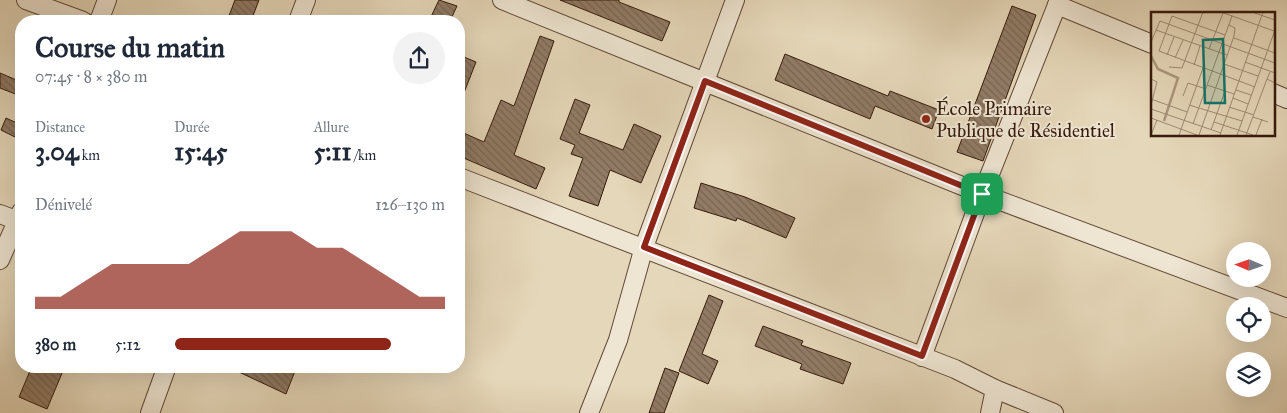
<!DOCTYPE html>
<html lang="fr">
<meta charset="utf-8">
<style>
:root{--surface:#fff;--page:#f2f2f3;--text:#1f2937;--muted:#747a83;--accent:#8f2418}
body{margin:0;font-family:"IM FELL Great Primer",serif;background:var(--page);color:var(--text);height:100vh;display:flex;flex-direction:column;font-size:19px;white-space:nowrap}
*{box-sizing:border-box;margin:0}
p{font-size:16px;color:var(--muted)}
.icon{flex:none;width:28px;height:28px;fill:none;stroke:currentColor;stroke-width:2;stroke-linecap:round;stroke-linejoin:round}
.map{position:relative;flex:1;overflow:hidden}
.side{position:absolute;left:15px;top:15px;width:450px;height:358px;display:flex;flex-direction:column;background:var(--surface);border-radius:20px;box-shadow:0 5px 20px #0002}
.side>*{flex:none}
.needle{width:32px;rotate:272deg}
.tools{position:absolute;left:1226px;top:242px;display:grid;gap:10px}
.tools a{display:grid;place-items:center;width:45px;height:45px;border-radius:50%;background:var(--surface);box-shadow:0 5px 20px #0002;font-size:25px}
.pin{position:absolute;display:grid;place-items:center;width:42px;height:42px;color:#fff;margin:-21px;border-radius:10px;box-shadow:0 2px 8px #0006}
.round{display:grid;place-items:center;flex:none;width:52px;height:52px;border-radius:26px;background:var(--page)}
.overview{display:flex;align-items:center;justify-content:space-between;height:85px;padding:0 20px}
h1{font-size:28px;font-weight:700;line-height:38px}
.metrics{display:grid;grid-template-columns:repeat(3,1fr);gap:8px;height:85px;padding:5px 20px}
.metrics div{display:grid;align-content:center}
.metrics b{font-size:25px;font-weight:700}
.metrics small{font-size:14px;font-weight:400}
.metrics p{font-size:14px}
.chart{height:140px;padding:10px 20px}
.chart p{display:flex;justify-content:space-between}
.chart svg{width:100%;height:90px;margin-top:5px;fill:var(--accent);opacity:.7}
ul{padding:0 20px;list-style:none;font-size:16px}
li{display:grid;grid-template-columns:80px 60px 1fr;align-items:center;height:38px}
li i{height:12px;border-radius:6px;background:var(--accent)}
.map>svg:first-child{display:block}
.building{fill:url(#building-back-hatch);stroke:#371a0c}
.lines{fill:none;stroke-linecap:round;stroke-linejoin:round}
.street-casing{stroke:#624937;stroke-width:20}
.street{stroke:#eee5d2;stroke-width:18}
.route-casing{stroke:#fff;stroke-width:10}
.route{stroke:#8f2418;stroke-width:6}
.poi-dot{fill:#8f2418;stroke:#eee5d2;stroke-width:2}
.labels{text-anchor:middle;stroke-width:4;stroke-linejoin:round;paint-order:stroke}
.poi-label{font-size:19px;fill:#371a0c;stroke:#eee5d2;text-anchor:start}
.inset-river{fill:none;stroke:#aa977e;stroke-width:2.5}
.inset-road{fill:none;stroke:#9f8b74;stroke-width:1}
.view{fill:#0f766e;fill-opacity:0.15;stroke:#0f766e;stroke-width:2.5}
.inset-edge{fill:none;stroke:#371a0c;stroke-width:2.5}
</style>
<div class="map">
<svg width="1287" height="413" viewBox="0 0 1287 413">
<defs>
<pattern id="building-back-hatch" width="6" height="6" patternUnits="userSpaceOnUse" patternTransform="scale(1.25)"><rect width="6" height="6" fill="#917c66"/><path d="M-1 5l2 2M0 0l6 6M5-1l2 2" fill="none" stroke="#776552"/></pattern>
</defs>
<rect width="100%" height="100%" fill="#e5d7b9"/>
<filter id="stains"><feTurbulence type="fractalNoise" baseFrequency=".004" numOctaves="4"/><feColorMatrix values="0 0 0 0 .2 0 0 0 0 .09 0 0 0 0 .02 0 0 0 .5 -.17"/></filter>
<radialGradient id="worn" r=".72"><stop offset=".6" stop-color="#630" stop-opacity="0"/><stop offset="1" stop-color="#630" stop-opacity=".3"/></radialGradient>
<g class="building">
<path d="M235,0H259L251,21H227Z"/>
<path d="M439,0L457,6L450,21H429Z"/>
<path d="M560,0H619V2L670,22L662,41Z"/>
<path d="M1012,6L1036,15L983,161L957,152Z"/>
<path d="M540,36L554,41L514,155L545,168L536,189L459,156V131L484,142L501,100L514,106Z"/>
<path d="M785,54L888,96L890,91L939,110L932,129L875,106L870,119L775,80Z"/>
<path d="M459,55L476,62L460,103L459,102Z"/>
<path d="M0,73L21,82L18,95L0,88Z"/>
<path d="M575,99L590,105L579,133L623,150L634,124L661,136L641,183L610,170L598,206L569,196L583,158L571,154L575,145L560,139Z"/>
<path d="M6,118L21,125V140L1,130Z"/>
<path d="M701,183L745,197L795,218L786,238L737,218L736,221L694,208Z"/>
<path d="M709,295L723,301L702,354L718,361L708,384L679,371Z"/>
<path d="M763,326L803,341L801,345L851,363L843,384L800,369L802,364L755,346Z"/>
<path d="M32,366H65L47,409L19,397Z"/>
<path d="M226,366H297L286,394Z"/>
<path d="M665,368L679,373L664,413H649Z"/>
</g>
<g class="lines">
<g class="street-casing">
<g id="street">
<path d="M26,0L83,21"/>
<path d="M502,0L982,194L1287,308"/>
<path d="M1057,5L1152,44"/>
<path d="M99,21L107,0"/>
<path d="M298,21L306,0"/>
<path d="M1273,93L1287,99"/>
<path d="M459,177L955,369L995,389L1054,413"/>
<path d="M0,214L21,222"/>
<path d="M0,260L21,212"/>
<path d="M922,357L982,194L1059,0"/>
<path d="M150,413L167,366"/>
<path d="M589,413L618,340L644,247L735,0"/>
<path d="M990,413L995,389"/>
</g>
</g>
<use href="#street" class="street"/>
</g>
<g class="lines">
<g class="route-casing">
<path id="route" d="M705,81L982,194L922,356L644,247Z"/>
</g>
<use href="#route" class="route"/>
</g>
<circle class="poi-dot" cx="926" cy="119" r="5"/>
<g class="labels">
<g class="poi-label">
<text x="936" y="115">École Primaire<tspan x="936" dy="22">Publique de Résidentiel</tspan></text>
</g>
</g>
<g transform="translate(1151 12)">
<rect width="124" height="124" fill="#e5d7b9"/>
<path class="inset-river" d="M0,44L7,57L27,66L13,109"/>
<path class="inset-road" d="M70,0L123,19M101,0L124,8M5,18L76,43M74,23L21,4L8,39L104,75M83,26L124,41M0,30L9,9L124,51M58,37L72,1M16,43L23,25M24,46L32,28M94,50L124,61M73,52L107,64M43,53L49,34M18,55L31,56L52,0M119,60L116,67L124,71M0,67L6,70L0,93M56,73L83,82M85,78L100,83M32,84L37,71L55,77M82,86L97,92M0,87L36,100M38,93L91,109M78,95L103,103M0,97L70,121M102,105L117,110M0,106L46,123M63,110L102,123M42,112L81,4M60,118L74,79M0,123L6,108M28,123L52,56M48,123L83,24L84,16L78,13M69,123L112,0M86,123L124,18M95,123L116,67M105,123L111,107"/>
<path class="view" d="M72,27L74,91H54L52,28Z"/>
<rect width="124" height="124" class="inset-edge"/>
</g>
<rect width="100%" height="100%" filter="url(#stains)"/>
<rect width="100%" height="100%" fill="url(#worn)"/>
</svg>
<div class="tools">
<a><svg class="needle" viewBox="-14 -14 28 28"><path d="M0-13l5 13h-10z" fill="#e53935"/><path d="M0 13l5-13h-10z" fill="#747a83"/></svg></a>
<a><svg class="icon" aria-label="locate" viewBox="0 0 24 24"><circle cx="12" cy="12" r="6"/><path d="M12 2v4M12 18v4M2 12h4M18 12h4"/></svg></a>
<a><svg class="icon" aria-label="layers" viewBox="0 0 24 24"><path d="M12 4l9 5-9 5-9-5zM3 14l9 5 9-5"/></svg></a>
</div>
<div class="pin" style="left:982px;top:194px;background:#1e9e55"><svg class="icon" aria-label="arrive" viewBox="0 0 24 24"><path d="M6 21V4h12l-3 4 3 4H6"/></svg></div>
<section class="side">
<div class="overview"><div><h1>Course du matin</h1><p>07:45 · 8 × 380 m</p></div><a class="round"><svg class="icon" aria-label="share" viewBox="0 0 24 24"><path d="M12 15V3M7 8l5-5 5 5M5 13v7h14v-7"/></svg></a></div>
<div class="metrics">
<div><p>Distance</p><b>3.04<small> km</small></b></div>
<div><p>Durée</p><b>15:45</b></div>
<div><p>Allure</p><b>5:11<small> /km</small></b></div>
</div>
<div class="chart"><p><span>Dénivelé</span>126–130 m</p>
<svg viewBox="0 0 160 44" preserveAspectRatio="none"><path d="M0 44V38L10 38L20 30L30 22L40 22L50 22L60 22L70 14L80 6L90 6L100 6L110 14L120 14L130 22L140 30L150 38L160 38V44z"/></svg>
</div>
<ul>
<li><b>380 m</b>5:12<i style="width:80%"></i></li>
</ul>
</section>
</div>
